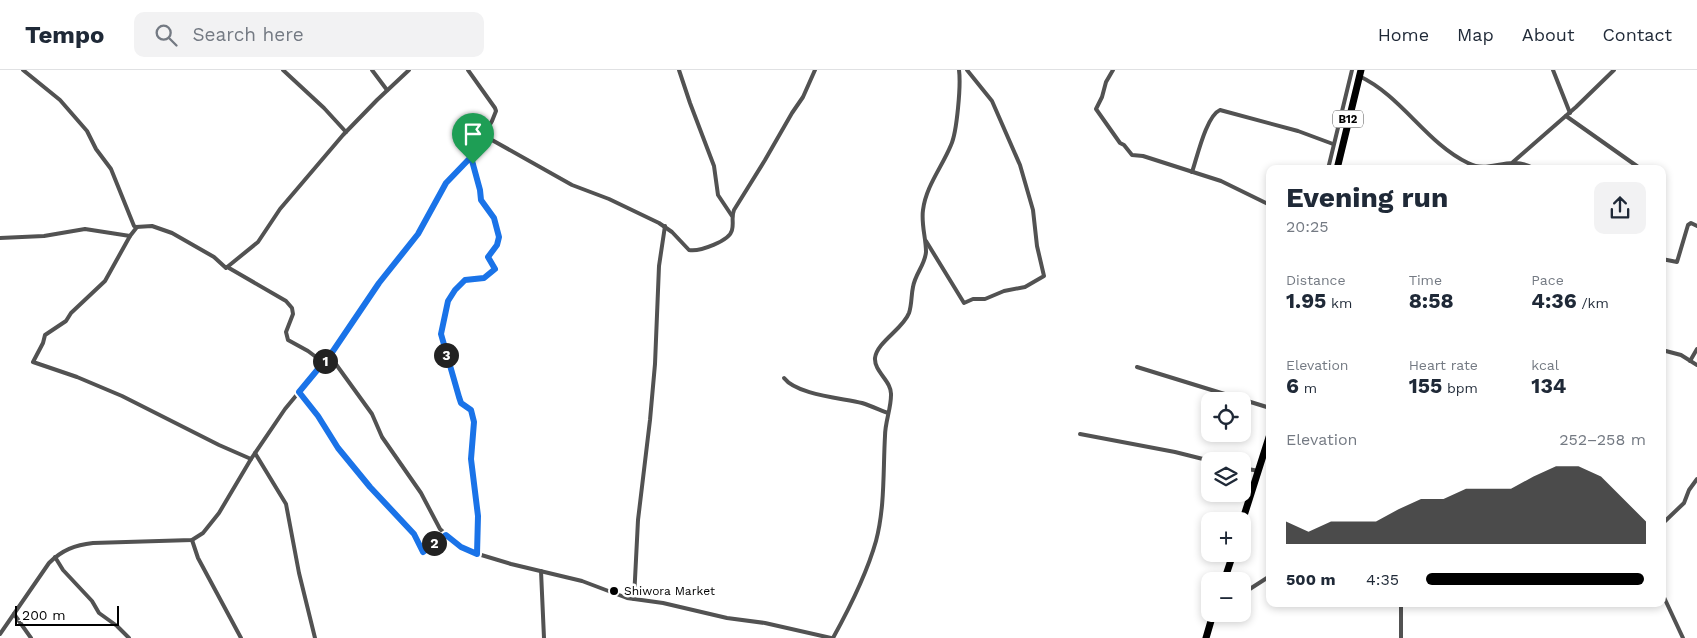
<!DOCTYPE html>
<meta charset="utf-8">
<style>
:root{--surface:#fff;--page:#f2f2f3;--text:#1f2937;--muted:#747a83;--line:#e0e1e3;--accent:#000}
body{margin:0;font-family:"Work Sans",sans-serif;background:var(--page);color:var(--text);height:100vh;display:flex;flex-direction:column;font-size:19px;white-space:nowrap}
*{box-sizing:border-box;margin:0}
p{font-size:16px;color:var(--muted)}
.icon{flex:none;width:28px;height:28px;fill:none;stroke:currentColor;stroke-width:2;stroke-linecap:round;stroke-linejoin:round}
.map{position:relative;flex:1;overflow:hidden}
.drawer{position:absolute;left:1266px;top:95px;width:400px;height:442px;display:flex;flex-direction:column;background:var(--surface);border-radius:10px;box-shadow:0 2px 8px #0003}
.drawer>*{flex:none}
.buttons{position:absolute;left:1201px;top:322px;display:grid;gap:10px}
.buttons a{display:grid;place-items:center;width:50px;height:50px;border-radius:10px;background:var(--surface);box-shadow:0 2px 8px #0003;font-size:25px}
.scale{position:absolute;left:15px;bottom:12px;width:104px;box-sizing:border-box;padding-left:5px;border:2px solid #000;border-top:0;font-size:14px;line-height:18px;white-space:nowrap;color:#000;-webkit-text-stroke:4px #fff;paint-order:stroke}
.pin{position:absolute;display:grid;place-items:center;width:42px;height:42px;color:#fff;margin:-51px -21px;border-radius:50% 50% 50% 0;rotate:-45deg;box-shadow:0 0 5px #0007}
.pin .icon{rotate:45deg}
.km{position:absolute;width:25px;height:25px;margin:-12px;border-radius:50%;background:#222;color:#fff;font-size:14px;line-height:25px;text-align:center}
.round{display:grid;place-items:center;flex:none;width:52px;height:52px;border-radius:10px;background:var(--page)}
.headline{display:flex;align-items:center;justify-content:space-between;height:85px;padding:0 20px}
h1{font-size:28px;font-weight:700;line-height:38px}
.stats{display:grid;grid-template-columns:repeat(3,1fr);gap:8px;height:85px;padding:5px 20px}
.stats div{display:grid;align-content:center}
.stats b{font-size:21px;font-weight:700}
.stats small{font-size:14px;font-weight:400}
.stats p{font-size:14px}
.chart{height:140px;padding:10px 20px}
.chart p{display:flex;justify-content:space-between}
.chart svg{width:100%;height:90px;margin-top:5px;fill:var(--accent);opacity:.7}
ul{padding:0 20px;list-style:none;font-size:16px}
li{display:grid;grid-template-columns:80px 60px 1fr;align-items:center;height:38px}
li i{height:12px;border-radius:6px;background:var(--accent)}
header{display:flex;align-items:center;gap:30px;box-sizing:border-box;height:70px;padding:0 25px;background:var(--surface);border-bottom:1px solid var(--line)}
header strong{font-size:24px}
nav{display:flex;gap:28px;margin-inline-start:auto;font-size:18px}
.search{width:350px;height:45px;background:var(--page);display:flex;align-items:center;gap:12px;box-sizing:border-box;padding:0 18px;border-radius:10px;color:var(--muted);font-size:19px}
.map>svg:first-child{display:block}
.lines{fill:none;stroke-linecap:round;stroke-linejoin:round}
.street{stroke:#525252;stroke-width:4}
.highway{stroke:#000;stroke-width:7}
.route-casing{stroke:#fff;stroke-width:10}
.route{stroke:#1a73e8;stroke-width:6}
.poi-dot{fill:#000;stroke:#fff;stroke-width:2}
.labels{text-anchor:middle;stroke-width:5;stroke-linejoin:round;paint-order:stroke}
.shield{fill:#fff;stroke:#4c4c4c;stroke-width:1}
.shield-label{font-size:11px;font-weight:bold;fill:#000}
.poi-label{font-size:12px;fill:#000;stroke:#fff;text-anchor:start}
</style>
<header>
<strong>Tempo</strong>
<div class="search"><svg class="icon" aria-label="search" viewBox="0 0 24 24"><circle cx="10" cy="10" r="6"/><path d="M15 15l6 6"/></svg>Search here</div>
<nav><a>Home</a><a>Map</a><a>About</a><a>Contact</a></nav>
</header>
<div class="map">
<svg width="1697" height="568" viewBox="0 0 1697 568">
<rect width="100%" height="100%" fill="#fff"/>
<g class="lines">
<g class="street">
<path d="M23,0L60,30L87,61L96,79L111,99L134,156L136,157L152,156L172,163L214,187L226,198L258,172L280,139L343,65L377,30L409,0"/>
<path d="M283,0L324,38L346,62"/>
<path d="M372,0L387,20"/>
<path d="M679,0L690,33L714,96L718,125L732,146"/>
<path d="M1113,0L1106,12L1102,27L1096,39L1120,73L1124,75L1132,85L1143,86L1221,111L1270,135"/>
<path d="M1553,0L1570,43"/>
<path d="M1359,6C1402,26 1426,73 1468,93C1491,105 1507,83 1535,99"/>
<path d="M1566,46L1641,99"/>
<path d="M483,65L572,115L609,129L659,153L672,162L689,180C699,182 730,171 732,160C734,153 731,147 734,140L765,90L792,43L803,27L815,0"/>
<path d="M471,87L480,120L481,130L495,150L499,167L497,175L488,187L495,199L484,208L465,210L455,220L448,231L441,264L459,327L462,334L471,340L474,352L471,389L478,446L477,484"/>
<path d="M1513,92L1576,37L1614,0"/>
<path d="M1328,99L1352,0"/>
<path d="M1192,102C1197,88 1206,46 1220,40L1298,61L1333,74"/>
<path d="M130,166L105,211L71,243L66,251L45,265L43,273L33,292L77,307L122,326L219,375L251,389"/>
<path d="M0,168L44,166L85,159L130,166L137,157"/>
<path d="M926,171L964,233L973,229H985L1004,221L1025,217L1044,206L1037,176L1033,140L1020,95L992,31L967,0"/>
<path d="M1662,189L1677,192L1688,155L1691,153L1697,156"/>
<path d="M229,198L286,231L292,238L293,244L286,262L288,270L308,281L324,293"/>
<path d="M1662,280L1681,285L1697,295"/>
<path d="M330,286L372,344L382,367L421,423L440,459L454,472L468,481L511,494L582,511L627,528L663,533L727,548L765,553L831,568"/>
<path d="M1690,291L1697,279"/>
<path d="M1137,297L1270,338"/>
<path d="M784,308C797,325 842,328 862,333C871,336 880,340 888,343"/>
<path d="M299,321L314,340L338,378L370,417L417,468L422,482H425L431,475L446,465"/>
<path d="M1080,364L1175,382L1211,391"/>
<path d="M255,383L286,434L299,503L315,568"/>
<path d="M1242,398L1259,401"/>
<path d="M1662,454L1684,433L1689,420L1697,409"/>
<path d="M192,470L198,488L241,568"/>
<path d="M55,487L63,500L92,531L99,543L117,556L129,568"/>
<path d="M541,501L544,568"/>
<path d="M1662,523L1683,568"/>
<path d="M1242,524L1270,506"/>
<path d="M634,529L638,450L650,350L655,294L659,196L665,156"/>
<path d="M14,544L31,568"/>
<path d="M0,564L49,493C62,480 75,475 93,473L192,470L203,463L219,443L251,389L285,339L333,281L379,213L418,164L447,113L471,87L492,51L496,41L495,38L468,0"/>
<path d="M833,568C849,539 867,503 876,471C885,437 883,401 885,366C885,352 891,339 891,325C892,311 874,302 875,288C877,272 903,259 909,243C912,234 911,226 913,217C915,204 925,195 926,182C926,168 921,154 923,140C926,116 942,97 951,75C957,62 961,15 959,0"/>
<path d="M1401,568V534"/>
</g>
<g class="highway">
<path d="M1337,99L1361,0"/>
<path d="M1242,452L1270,364"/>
<path d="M1224,511L1233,484"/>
<path d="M1206,568L1213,544"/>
</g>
</g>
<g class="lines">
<g class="route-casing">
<path id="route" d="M471,87L480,120L481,130L494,148L499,167L497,175L488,187L495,199L484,208L465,210L455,220L448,231L441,264L459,327L461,333L471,340L474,352L471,389L478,446L477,484L461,477L446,465L423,482L414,464L370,417L338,378L318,346L299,322L333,281L379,213L418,164L446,113Z"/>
</g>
<use href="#route" class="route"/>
</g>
<circle class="poi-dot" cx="614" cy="521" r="5"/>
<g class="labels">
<rect class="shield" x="1333" y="40.5" width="30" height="17" rx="4"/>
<g class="shield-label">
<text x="1348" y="53">B12</text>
</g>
<g class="poi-label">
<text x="624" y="525">Shiwora Market</text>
</g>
</g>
</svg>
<div class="buttons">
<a><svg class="icon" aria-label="locate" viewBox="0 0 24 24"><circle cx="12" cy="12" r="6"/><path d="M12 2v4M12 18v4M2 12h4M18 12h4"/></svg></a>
<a><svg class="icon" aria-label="layers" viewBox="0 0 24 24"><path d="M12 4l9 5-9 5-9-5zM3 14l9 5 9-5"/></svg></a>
<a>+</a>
<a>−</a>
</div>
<div class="scale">200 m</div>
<div class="pin" style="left:473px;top:94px;background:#1e9e55"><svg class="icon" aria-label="arrive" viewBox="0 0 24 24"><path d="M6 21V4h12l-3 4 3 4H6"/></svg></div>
<b class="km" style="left:325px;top:291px">1</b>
<b class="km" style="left:434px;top:473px">2</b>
<b class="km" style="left:446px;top:285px">3</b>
<section class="drawer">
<div class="headline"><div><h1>Evening run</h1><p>20:25</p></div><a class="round"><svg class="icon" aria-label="share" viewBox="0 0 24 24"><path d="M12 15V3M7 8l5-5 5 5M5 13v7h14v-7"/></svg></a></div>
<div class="stats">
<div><p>Distance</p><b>1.95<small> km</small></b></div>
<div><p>Time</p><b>8:58</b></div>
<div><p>Pace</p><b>4:36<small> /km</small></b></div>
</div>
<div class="stats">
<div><p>Elevation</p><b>6<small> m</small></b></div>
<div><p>Heart rate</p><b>155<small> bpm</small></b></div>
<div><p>kcal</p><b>134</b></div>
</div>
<div class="chart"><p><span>Elevation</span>252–258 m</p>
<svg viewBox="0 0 160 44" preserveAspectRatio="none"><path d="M0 44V33L10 38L20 33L30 33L40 33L50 27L60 22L70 22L80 17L90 17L100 17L110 11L120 6L130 6L140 11L150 22L160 33V44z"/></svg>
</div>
<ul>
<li><b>500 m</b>4:35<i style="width:99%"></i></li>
</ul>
</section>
</div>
